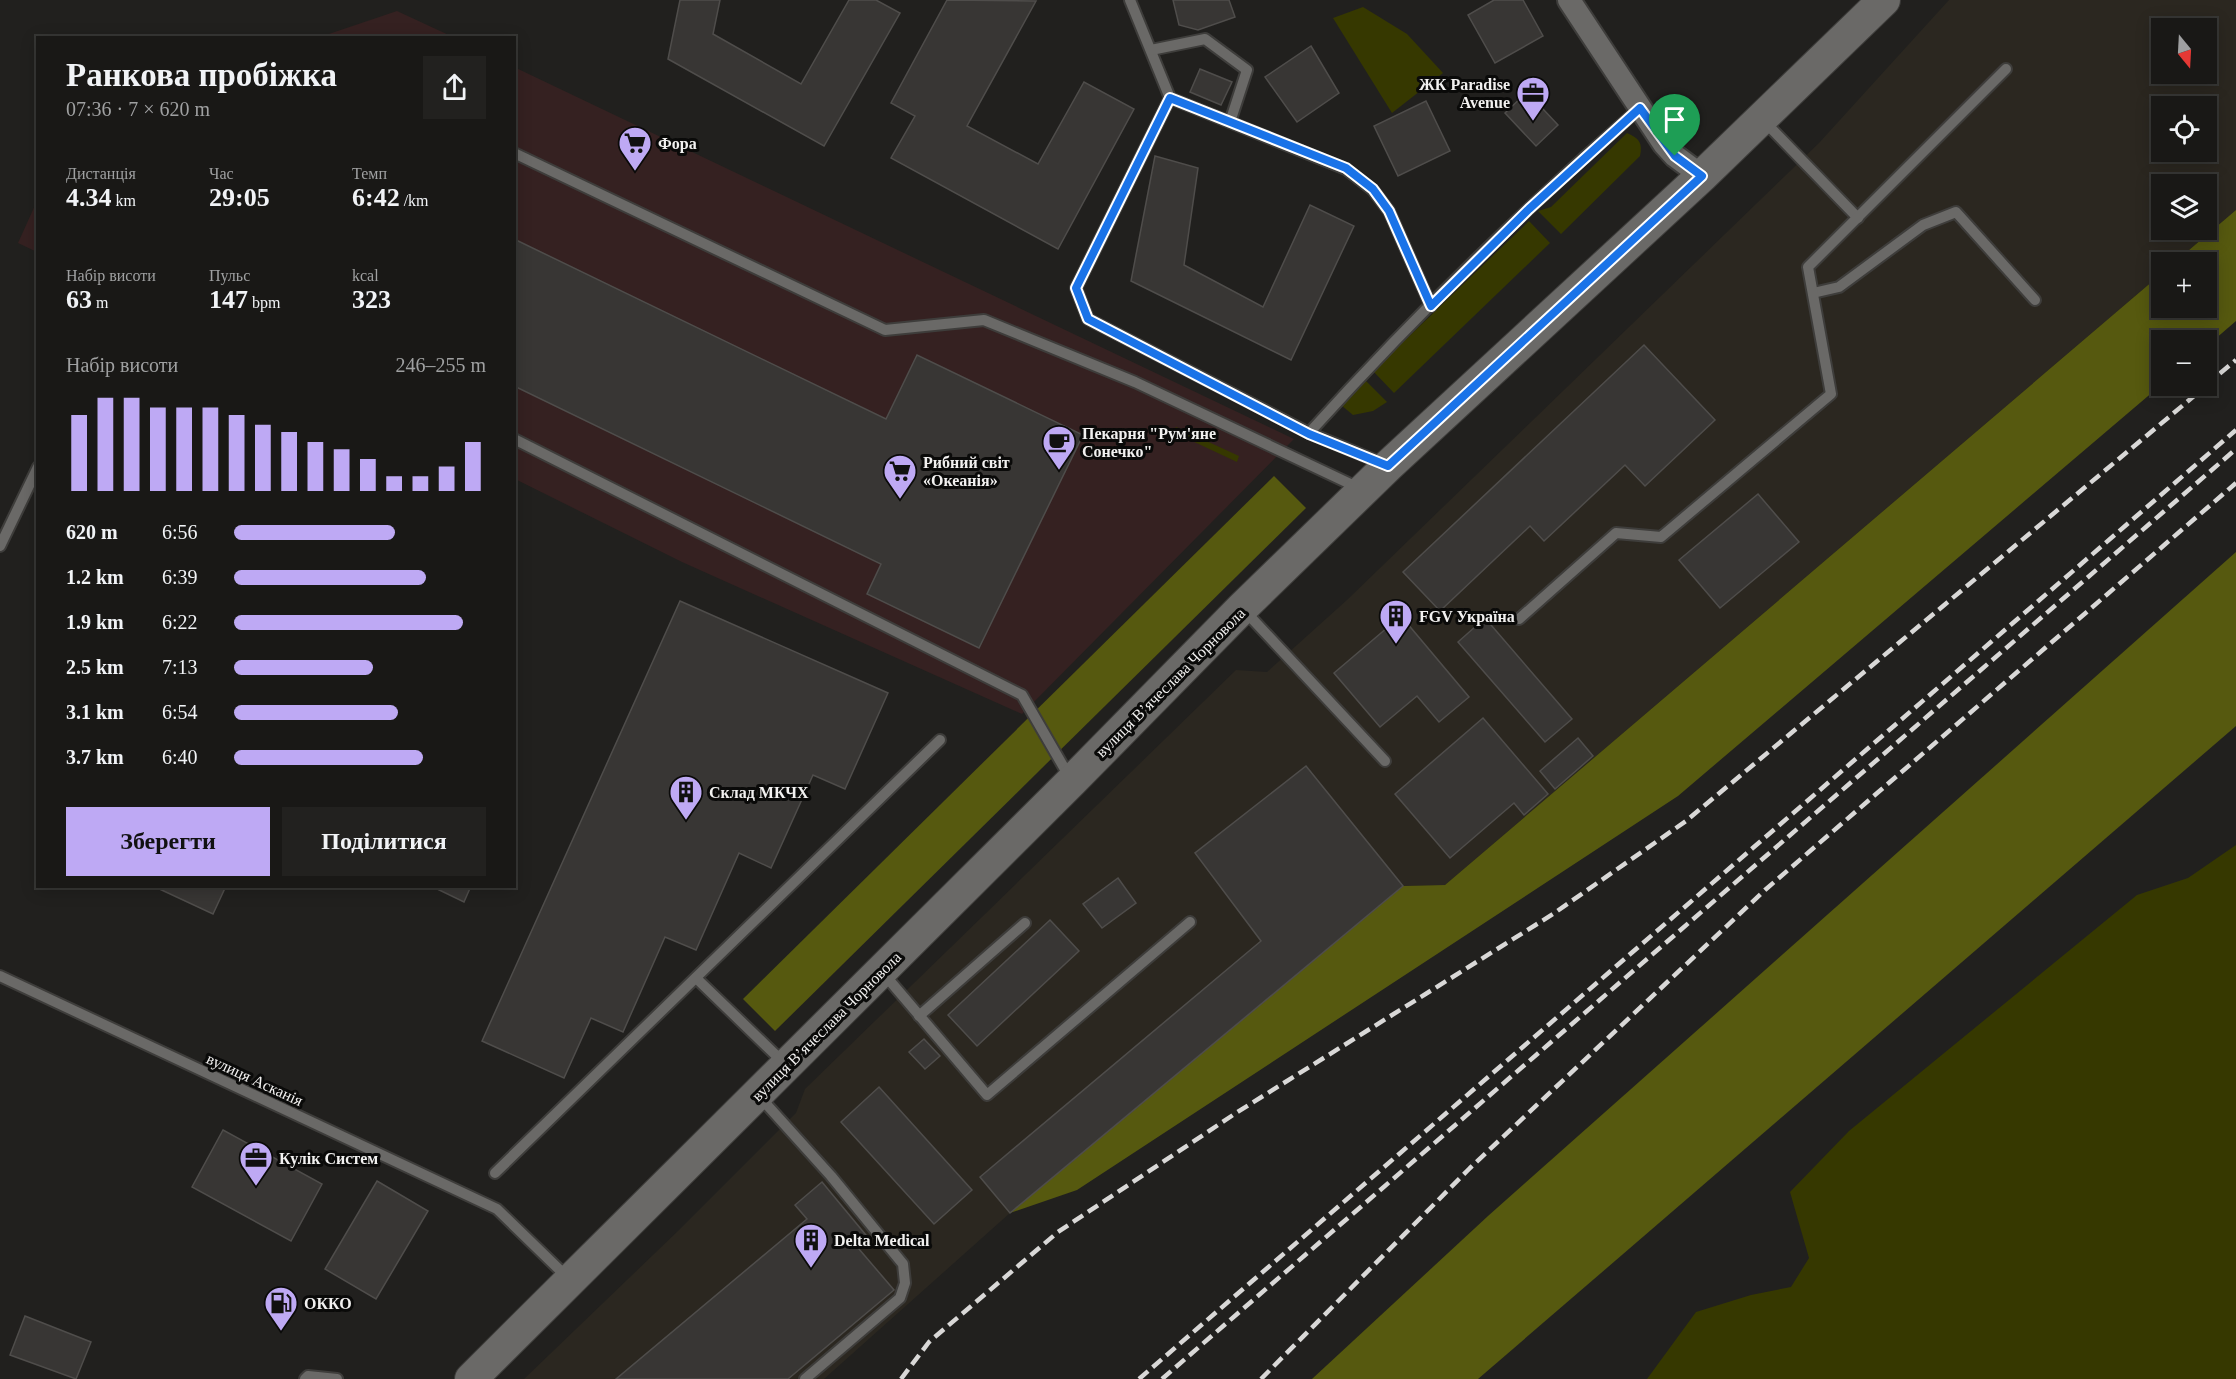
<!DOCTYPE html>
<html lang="uk">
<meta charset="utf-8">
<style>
:root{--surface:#191816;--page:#22211f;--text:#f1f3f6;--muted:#9fa0a1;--line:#373735;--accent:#bea9f4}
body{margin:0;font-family:"Times New Roman",serif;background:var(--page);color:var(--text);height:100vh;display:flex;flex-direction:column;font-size:22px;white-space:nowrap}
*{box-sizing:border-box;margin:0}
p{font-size:20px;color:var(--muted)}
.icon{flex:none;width:33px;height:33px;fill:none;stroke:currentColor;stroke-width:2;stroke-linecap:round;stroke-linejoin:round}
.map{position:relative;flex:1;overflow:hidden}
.drawer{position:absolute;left:36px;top:36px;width:480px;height:852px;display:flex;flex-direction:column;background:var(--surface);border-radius:0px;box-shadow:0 3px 15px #0003,0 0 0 2px var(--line)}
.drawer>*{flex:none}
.needle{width:39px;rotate:162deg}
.controls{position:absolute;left:2151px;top:18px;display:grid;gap:12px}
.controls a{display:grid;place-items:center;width:66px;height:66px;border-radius:0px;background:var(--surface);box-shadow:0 3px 15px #0003,0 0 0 2px var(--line);font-size:30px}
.pin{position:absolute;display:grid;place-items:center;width:51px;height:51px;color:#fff;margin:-62px -26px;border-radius:50% 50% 50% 0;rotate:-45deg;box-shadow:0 0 6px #0007}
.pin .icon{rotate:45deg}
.round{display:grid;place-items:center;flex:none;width:63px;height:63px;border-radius:0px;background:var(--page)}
.headline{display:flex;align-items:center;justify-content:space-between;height:102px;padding:0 30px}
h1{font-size:33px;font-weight:800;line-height:45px}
.stats{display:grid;grid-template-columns:repeat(3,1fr);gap:9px;height:102px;padding:6px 30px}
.stats div{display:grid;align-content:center}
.stats b{font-size:26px;font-weight:800}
.stats small{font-size:16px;font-weight:400}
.stats p{font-size:16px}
.chart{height:168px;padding:12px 30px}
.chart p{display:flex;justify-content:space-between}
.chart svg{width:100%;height:108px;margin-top:6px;stroke:var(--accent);stroke-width:6}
.cta{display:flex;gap:12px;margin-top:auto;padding:12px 30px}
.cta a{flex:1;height:69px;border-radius:0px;background:var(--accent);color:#111;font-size:24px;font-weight:800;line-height:69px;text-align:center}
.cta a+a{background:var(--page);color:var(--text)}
ul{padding:0 30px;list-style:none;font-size:20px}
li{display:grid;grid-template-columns:96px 72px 1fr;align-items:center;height:45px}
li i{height:15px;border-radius:8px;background:var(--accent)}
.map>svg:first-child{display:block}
.commercial{fill:#352121}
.built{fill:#2b2720;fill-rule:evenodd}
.green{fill:#363800}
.forest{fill:#56590f}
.building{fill:#383634;stroke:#4f4d4b;stroke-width:1.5}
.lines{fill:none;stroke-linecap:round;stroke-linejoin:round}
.service-casing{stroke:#3e3d3b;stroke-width:14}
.minor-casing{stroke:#3e3d3b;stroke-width:26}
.secondary-casing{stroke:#3e3d3b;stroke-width:34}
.service{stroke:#6a6967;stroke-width:10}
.minor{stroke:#6a6967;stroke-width:22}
.secondary{stroke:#6a6967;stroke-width:32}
.rail{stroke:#d9d8d7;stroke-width:4.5;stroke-dasharray:12 6;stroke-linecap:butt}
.route-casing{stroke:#fff;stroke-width:12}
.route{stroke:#1a73e8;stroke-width:8}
.labels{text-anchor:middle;stroke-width:6;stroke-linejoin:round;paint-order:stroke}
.poi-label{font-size:16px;font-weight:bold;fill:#f2f1f0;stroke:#0a0a09;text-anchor:start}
.street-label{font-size:16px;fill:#f2f1f0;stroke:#0a0a09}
</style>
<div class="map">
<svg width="2236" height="1379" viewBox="0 0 2236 1379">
<rect width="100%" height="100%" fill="#21201e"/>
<g class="commercial">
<path d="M397,11L453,37H320Z"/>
<path d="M514,67L1294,439L1022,714L682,562L515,479Z"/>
<path d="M37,201V252L18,243Z"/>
</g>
<path class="built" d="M1949,0H2236V210L2175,262H2162L2161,274L1445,885L1403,886L1010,1213L824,1379H524L679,1230L796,1113L805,1089L1236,670L1267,672L1347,600L1819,143ZM2162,28H2206V74H2162ZM2162,106H2206V152H2162ZM2162,184H2206V230H2162Z"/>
<g class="green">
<path d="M1363,7L1407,34L1443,73L1392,113L1333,18Z"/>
<path d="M1627,133C1639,138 1643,143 1640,156L1561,234L1538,211L1551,207Z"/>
<path d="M1529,221L1550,243L1394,393L1373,371Z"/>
<path d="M1366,381L1387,402L1373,411L1353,415L1341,405Z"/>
<path d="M1176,427L1239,456L1237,462L1173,432Z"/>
<path d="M2236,845V1379H1647L1696,1312L1751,1295L1791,1287L1809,1258L1790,1192L1849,1131L2137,895L2188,878Z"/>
</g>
<g class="forest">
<path d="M2236,210V321L2207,346L2206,340H2162L2161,385L1678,796L1077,1190L1010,1213L1403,886L1445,885L2161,274L2162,308H2206V262H2175Z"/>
<path d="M1274,476L1306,508L775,1031L743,999Z"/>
<path d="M2236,552V726L1478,1379H1312L1488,1216Z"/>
</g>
<g class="building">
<path d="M680,0H720L713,34L801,84L849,0H876L900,13L824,146L668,59Z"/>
<path d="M947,0L1036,1L967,126L1038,164L1084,82L1134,109L1058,249L891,158L915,116L891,103Z"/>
<path d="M1173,0H1229L1235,17L1198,30L1179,25Z"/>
<path d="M1494,0H1523L1543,36L1495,63L1468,15Z"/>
<path d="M1311,46L1339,93L1297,122L1265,77Z"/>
<path d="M1200,69L1232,82L1221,105L1190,92Z"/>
<path d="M1527,92L1558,125L1536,146L1505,113Z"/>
<path d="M1426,101L1450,151L1398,176L1374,126Z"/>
<path d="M1155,156L1198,168L1184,265L1263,307L1310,205L1354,226L1291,360L1131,281Z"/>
<path d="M514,239L886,419L917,355L1083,435L979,648L867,594L881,564L514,386Z"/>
<path d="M1644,345L1715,420L1645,486L1625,465L1544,541L1530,526L1440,611L1403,572Z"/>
<path d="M1758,494L1799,542L1720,608L1679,560Z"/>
<path d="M680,601L888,693L845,789L813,775L771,868L739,853L696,950L665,937L623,1032L591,1018L564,1078L482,1041Z"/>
<path d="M1401,616L1469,697L1439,722L1417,696L1380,727L1334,673Z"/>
<path d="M1485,618L1572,719L1545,742L1458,642Z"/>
<path d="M1483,718L1548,794L1524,815L1514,803L1450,858L1395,794Z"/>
<path d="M1578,738L1593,756L1555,789L1540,771Z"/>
<path d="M1306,766L1403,886L1010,1213L980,1177L1261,941L1195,853Z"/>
<path d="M1118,878L1136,903L1102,928L1083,904Z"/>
<path d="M153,886H226L213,914Z"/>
<path d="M431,886H471L464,902Z"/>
<path d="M1050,920L1079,951L977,1046L948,1015Z"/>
<path d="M924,1039L940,1056L925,1069L909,1052Z"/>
<path d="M879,1087L972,1190L934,1224L841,1122Z"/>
<path d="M223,1130L322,1184L291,1241L192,1187Z"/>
<path d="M377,1181L428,1211L376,1299L325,1269Z"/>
<path d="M822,1182L870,1240L859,1249L894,1290L788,1379H616L807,1219L795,1205Z"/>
<path d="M25,1316L91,1342L76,1379L10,1355Z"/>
</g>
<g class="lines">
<g class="service-casing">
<g id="service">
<path d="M1130,0L1170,98L1346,169L1373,190L1389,211L1431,306"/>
<path d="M1151,50L1205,39L1247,70L1230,122"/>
<path d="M1170,98L1076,288L1088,319L1309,433"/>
<path d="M1764,121L1858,218"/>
<path d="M514,153L885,330L984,320L1135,382L1361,489"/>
<path d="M1813,293L1839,287L1923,225L1956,212L2035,300"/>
<path d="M514,439L1022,695L1070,778"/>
<path d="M1384,464L1309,433C1412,319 1524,209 1640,108"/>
<path d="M0,546L38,467"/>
<path d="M1244,610L1385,761"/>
<path d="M1519,619L1616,533L1661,537L1831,394L1808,267L2006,69"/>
<path d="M884,974L987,1095L1190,922"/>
<path d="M0,976L497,1209L568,1278"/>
<path d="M696,978L784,1063"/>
<path d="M919,1016L1025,923"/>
<path d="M759,1096L831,1176L903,1264L905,1283L900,1298L805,1379"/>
<path d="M495,1173L940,740"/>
<path d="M305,1379L308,1376L337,1379"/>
</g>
</g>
<g class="minor-casing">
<path id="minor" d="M1569,0L1664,144L1675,156L1702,176"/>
</g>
<g class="secondary-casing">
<path id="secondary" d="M471,1379L1072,781L1242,608L1388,466L1702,176L1884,0"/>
</g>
<use href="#service" class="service"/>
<use href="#minor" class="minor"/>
<use href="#secondary" class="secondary"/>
<g class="rail">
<path d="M2206,385L2236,360"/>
<path d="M901,1379L929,1342L1058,1232L1236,1113L1553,914L1686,821L2206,386"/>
<path d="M1139,1379L2236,430"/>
<path d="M1162,1379L2236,449"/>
<path d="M1261,1379L1470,1168L1765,890L2236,483"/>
</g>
</g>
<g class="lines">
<g class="route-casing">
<path id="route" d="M1170,98L1346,168L1373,189L1389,211L1431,306L1529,209L1640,108L1675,156L1702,176L1388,466L1309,434L1088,319L1076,288Z"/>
</g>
<use href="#route" class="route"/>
</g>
<defs>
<g id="office-pin" transform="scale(1.725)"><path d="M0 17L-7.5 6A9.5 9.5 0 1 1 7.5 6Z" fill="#bea9f4" stroke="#0a0a09"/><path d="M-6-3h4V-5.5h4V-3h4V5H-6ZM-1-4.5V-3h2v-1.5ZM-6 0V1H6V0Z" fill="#111"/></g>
<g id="supermarket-pin" transform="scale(1.725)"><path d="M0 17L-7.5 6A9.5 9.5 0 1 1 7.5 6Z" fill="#bea9f4" stroke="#0a0a09"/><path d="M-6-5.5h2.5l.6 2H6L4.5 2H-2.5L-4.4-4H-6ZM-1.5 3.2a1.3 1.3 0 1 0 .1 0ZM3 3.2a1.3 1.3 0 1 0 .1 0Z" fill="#111"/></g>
<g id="cafe-pin" transform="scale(1.725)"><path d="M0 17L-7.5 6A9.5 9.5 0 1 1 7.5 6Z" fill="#bea9f4" stroke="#0a0a09"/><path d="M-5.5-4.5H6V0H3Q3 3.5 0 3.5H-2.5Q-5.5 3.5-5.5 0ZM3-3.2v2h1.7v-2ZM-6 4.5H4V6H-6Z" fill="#111"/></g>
<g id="building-pin" transform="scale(1.725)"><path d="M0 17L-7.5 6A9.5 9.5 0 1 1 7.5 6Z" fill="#bea9f4" stroke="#0a0a09"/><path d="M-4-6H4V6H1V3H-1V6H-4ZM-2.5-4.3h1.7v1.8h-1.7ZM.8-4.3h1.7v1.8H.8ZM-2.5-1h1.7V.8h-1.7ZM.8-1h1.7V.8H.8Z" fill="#111"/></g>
<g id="fuel-pin" transform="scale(1.725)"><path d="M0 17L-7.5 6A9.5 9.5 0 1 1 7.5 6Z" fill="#bea9f4" stroke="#0a0a09"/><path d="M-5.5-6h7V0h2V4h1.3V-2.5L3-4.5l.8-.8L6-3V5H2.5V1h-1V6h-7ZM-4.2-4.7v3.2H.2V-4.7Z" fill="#111"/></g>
</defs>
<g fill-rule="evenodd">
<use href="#office-pin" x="1533" y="93"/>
<use href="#supermarket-pin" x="635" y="143"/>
<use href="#cafe-pin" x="1059" y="442"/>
<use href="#supermarket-pin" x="900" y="471"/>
<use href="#building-pin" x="1396" y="616"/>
<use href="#building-pin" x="686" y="792"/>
<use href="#office-pin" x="256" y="1158"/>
<use href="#building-pin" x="811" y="1240"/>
<use href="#fuel-pin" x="281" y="1303"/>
</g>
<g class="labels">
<g class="poi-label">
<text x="1510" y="90" text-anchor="end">ЖК Paradise<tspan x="1510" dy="18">Avenue</tspan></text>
<text x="658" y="149">Фора</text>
<text x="1082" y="439">Пекарня "Рум'яне<tspan x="1082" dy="18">Сонечко"</tspan></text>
<text x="923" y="468">Рибний світ<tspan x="923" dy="18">«Океанія»</tspan></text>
<text x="1419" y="622">FGV Україна</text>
<text x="709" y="798">Склад МКЧХ</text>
<text x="279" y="1164">Кулік Систем</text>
<text x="834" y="1246">Delta Medical</text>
<text x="304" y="1309">ОККО</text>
</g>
<g class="street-label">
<text transform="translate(1170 682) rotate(-45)" y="6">вулиця Вʼячеслава Чорновола</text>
<text transform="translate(826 1026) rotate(-45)" y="6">вулиця Вʼячеслава Чорновола</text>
<text transform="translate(255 1079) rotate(25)" y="6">вулиця Асканія</text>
</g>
</g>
</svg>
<div class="controls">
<a><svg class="needle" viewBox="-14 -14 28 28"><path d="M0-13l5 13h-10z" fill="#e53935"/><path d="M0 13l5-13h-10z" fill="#9fa0a1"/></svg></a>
<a><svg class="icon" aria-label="locate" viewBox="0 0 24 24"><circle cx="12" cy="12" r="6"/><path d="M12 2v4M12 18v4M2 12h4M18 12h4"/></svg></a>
<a><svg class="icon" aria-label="layers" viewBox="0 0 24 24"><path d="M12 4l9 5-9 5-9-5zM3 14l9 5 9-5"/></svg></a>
<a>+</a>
<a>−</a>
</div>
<div class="pin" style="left:1675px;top:156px;background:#1e9e55"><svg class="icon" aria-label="arrive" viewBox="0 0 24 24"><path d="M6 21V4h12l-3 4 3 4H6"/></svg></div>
<section class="drawer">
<div class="headline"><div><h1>Ранкова пробіжка</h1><p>07:36 · 7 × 620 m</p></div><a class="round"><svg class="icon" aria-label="share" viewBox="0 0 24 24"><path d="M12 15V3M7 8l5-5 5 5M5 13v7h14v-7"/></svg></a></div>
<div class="stats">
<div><p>Дистанція</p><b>4.34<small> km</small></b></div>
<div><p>Час</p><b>29:05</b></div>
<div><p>Темп</p><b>6:42<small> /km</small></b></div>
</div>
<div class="stats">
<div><p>Набір висоти</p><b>63<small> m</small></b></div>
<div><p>Пульс</p><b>147<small> bpm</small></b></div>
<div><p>kcal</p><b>323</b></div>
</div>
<div class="chart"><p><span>Набір висоти</span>246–255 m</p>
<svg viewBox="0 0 160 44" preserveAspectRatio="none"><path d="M5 44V13M15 44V6M25 44V6M35 44V10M45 44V10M55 44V10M65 44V13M75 44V17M85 44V20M95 44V24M105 44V27M115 44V31M125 44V38M135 44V38M145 44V34M155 44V24"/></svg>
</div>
<ul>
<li><b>620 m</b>6:56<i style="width:64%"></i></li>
<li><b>1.2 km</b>6:39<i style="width:76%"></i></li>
<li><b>1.9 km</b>6:22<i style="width:91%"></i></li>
<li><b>2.5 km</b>7:13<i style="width:55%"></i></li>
<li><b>3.1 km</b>6:54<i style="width:65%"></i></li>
<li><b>3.7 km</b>6:40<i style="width:75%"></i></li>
</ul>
<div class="cta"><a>Зберегти</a><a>Поділитися</a></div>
</section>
</div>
